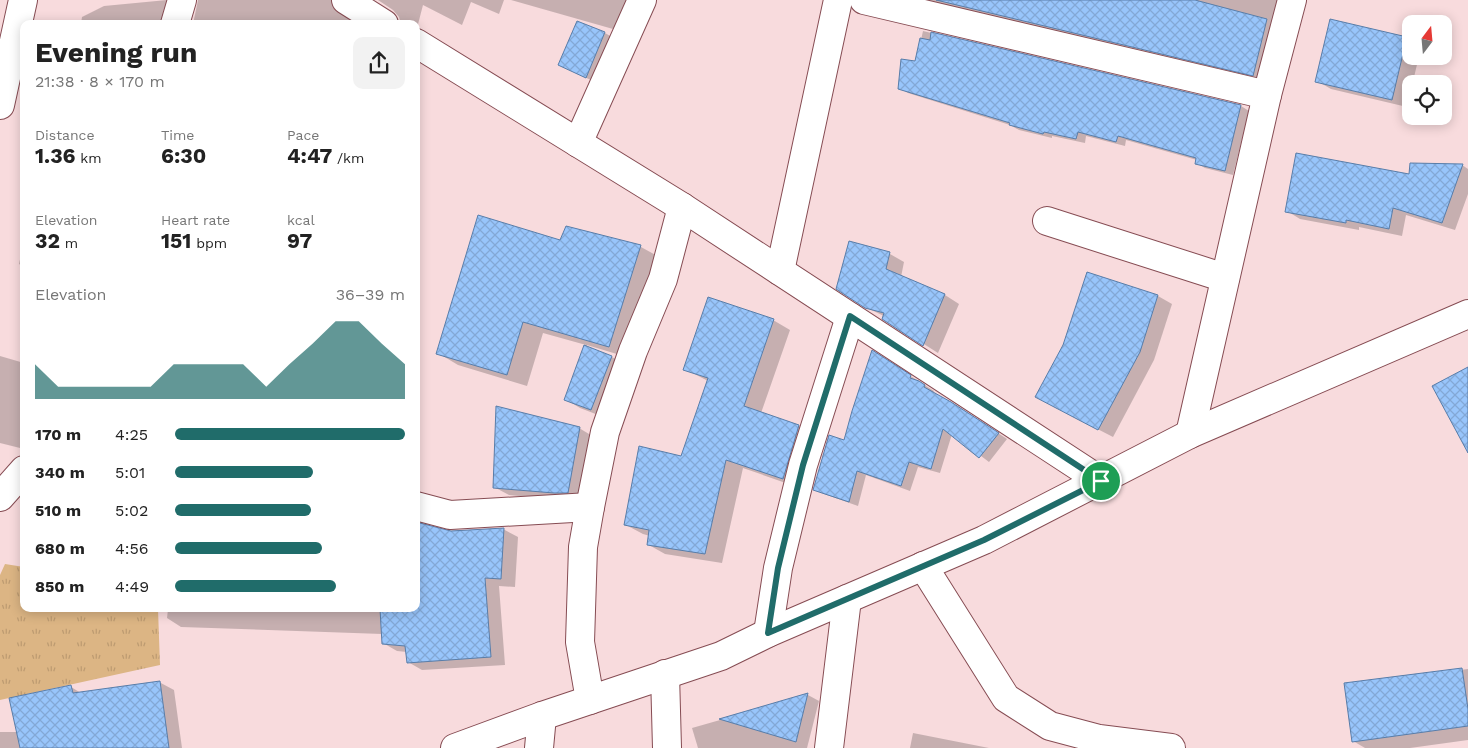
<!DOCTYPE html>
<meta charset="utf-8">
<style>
:root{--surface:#fff;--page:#f2f2f2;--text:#222;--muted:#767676;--accent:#206c6a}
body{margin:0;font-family:"Work Sans",sans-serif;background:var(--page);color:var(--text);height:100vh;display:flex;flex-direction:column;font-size:19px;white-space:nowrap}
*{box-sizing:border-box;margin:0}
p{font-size:16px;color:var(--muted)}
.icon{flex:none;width:28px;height:28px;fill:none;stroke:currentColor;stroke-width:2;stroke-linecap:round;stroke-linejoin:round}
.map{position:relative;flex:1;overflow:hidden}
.sheet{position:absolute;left:20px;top:20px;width:400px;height:592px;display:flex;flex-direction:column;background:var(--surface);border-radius:10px;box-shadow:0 2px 12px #0003}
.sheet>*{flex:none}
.needle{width:32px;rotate:16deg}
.buttons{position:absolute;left:1402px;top:15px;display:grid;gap:10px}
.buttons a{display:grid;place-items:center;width:50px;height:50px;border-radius:10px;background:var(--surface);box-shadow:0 2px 12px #0003;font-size:25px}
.pin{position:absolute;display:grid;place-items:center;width:42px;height:42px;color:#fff;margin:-21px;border:2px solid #fff;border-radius:50%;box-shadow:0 1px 5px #0007}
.round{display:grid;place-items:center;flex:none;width:52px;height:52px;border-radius:10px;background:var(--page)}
.overview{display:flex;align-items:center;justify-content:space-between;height:85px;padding:0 15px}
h1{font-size:28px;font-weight:700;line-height:38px}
.stats{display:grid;grid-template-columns:repeat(3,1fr);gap:8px;height:85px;padding:5px 15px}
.stats div{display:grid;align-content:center}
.stats b{font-size:21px;font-weight:700}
.stats small{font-size:14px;font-weight:400}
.stats p{font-size:14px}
.chart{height:140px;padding:10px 15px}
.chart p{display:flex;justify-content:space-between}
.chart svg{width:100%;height:90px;margin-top:5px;fill:var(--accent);opacity:.7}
ul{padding:0 15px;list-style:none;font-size:16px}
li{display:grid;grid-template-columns:80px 60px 1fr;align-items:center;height:38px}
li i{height:12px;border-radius:6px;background:var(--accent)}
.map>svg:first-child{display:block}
.grass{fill:url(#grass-tufts)}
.shadow{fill:#0003}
.building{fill:url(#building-cross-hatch);stroke:#587da9}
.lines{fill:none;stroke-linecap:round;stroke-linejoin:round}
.minor-casing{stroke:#864c53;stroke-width:30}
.minor{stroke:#fff;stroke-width:28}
.route-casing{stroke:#fff;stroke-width:10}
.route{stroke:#206c6a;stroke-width:6}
</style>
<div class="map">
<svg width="1468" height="748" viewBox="0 0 1468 748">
<defs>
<pattern id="grass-tufts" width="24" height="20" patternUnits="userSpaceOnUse" patternTransform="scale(1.25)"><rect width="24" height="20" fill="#dcb584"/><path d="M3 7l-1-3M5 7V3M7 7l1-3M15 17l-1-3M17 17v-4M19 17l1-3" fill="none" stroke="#bd9b71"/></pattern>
<pattern id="building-cross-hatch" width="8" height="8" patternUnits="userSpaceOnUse" patternTransform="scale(1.25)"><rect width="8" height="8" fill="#98c5fb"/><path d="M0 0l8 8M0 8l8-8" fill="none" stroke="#83a8d6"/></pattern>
</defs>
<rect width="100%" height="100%" fill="#f8dbdd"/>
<path class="grass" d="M5,564L24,567V609H158L160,665L0,700V575Z"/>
<g class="shadow">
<path d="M167,0L184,10L180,24H81L82,17L104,6Z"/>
<path d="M198,0H348L346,16L353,24H193Z"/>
<path d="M378,0H504L499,14L471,2L462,25L423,5L416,32V24H401L399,17L393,10Z"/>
<path d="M511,0H634L620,31Z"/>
<path d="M926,0H1283L1260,79Z"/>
<path d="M577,22L605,33L619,41L601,85L560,65Z"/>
<path d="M923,31L1241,106L1249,111L1233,175L1205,168L1196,163L1197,160L1126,140L1125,146L1086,136L1085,143L1052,136V138L1019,130L1010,125L908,93L899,88L916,62Z"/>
<path d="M1406,38L1411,41V56H1419L1407,107L1331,89L1317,81Z"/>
<path d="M1462,165L1468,169V194L1455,230L1406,215L1402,236L1359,227V230L1300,219L1287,211L1410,176Z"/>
<path d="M566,227L641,247L661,258L630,358L587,345L586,347L612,357L626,365L606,418L580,408L565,399L586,345L543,333L527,386L458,365L438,353L561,242Z"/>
<path d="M24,241V267L19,264Z"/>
<path d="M850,243L890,254L904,262L901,277L945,295L959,304L938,353L883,318L884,316L865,307Z"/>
<path d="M1088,273L1158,296L1172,304L1154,360L1113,437L1051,405L1064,345Z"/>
<path d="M773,320L790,330L761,413L799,426L816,436L800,488L743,468L722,563L665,554L649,545L650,536L643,534L626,525L681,458L708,381L685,369Z"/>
<path d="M0,356L24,363V449L0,443Z"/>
<path d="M881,357L934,391L933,393L960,408L1007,439L989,462L952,434L940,473L918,467L910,491L866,475L858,506L824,494L815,489L845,442Z"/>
<path d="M579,428L594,437L582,500L569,501L509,495L494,487Z"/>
<path d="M503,529L518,537L515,587L499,586L505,665L422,670L408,662L407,652L397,651L383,643L382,634L181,627L167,618L168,609H416L446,531Z"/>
<path d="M1468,669V740L1410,748H1365L1353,741L1346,684Z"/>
<path d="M159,682L174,690L182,748H0V732H18L71,687L81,693Z"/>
<path d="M808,695L819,701L807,748H698L692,728Z"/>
<path d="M913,733L989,748H910Z"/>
</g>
<g class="building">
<path d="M936,0H1195L1267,19L1253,76Z"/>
<path d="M1330,19L1407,37L1392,100L1315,82Z"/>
<path d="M577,21L605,32L586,78L558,65Z"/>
<path d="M931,32L1241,105L1225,171L1195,164L1196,158L1118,136L1116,142L1078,132L1076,139L1044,132L1043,134L1009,125L1010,123L898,89L901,59L915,61L920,38L930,40Z"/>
<path d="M1296,153L1409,174L1410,163L1463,164L1442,223L1393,208L1389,229L1346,220V223L1285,212Z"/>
<path d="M478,215L560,240L566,226L641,245L609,347L523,322L507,375L436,354Z"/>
<path d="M849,241L890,252L886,269L945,294L923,346L882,319L884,313L865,308L836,289Z"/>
<path d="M1087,272L1158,295L1140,352L1098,430L1035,397L1063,345Z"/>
<path d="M708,297L774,319L744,406L799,425L783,479L726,460L705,554L647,545L649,530L624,525L639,446L681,456L708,378L683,370Z"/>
<path d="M584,345L612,356L591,410L564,400Z"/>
<path d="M872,350L911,375L910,378L919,381L925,385L924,387L951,402L999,433L979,458L943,429L931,469L909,462L901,486L857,471L849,502L813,490L829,435L844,440L852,411Z"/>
<path d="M1468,367V453L1432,386Z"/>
<path d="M496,406L580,427L568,493H554L493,488Z"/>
<path d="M416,522L451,531L504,528L501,579L485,578L491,657L407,663L405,646L382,644L380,609H416Z"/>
<path d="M1462,668L1468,709V726L1352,742L1344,683Z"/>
<path d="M160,681L169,748H20L9,698L71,685L73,693Z"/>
<path d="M808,693L796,742L719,719Z"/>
</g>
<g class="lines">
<g class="minor-casing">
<g id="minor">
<path d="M346,0L384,24"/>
<path d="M864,0L1267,95"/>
<path d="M175,24L182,0"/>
<path d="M416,43L682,207L1101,481"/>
<path d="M0,105L23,0"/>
<path d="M578,143L642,0"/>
<path d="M1047,221L1225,278"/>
<path d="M780,271L838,0"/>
<path d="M1190,434L1267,95L1292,0"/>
<path d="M0,497L24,470"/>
<path d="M416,506L450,515L590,507"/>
<path d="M923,566L1006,698L1050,726L1099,739L1171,748"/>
<path d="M768,633L778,568L803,465L850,317"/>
<path d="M665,674L667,748"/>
<path d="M590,700L580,642L583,547L590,507L605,432L633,351L663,279L682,207"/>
<path d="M455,748L542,716L721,656L768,633L984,540L1190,434L1468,314"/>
<path d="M539,748L542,716"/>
<path d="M829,748L847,599"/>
</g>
</g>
<use href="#minor" class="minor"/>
</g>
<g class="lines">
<g class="route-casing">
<path id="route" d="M850,316L1101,481L984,540L768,633L778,568L803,465Z"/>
</g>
<use href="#route" class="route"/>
</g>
</svg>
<div class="buttons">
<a><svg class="needle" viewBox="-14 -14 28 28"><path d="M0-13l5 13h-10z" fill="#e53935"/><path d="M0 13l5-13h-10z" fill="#767676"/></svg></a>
<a><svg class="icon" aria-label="locate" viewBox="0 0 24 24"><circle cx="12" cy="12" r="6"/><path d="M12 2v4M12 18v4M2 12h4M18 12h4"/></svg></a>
</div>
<div class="pin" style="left:1101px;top:481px;background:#1e9e55"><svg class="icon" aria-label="arrive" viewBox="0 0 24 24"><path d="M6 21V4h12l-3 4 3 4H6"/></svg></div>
<section class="sheet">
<div class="overview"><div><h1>Evening run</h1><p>21:38 · 8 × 170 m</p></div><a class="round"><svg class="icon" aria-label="share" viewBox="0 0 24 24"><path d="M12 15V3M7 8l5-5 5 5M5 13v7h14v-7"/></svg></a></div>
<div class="stats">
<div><p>Distance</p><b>1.36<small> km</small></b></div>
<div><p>Time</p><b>6:30</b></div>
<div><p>Pace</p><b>4:47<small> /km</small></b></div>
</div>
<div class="stats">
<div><p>Elevation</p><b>32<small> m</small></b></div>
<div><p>Heart rate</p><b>151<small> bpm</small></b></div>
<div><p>kcal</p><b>97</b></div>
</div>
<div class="chart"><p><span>Elevation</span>36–39 m</p>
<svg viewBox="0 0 160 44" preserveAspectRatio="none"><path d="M0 44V27L10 38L20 38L30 38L40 38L50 38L60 27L70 27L80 27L90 27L100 38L110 27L120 17L130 6L140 6L150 17L160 27V44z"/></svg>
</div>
<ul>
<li><b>170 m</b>4:25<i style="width:100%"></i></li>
<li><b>340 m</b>5:01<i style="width:60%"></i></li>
<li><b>510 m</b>5:02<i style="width:59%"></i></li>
<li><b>680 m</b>4:56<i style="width:64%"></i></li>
<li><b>850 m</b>4:49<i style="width:70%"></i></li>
</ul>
</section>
</div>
